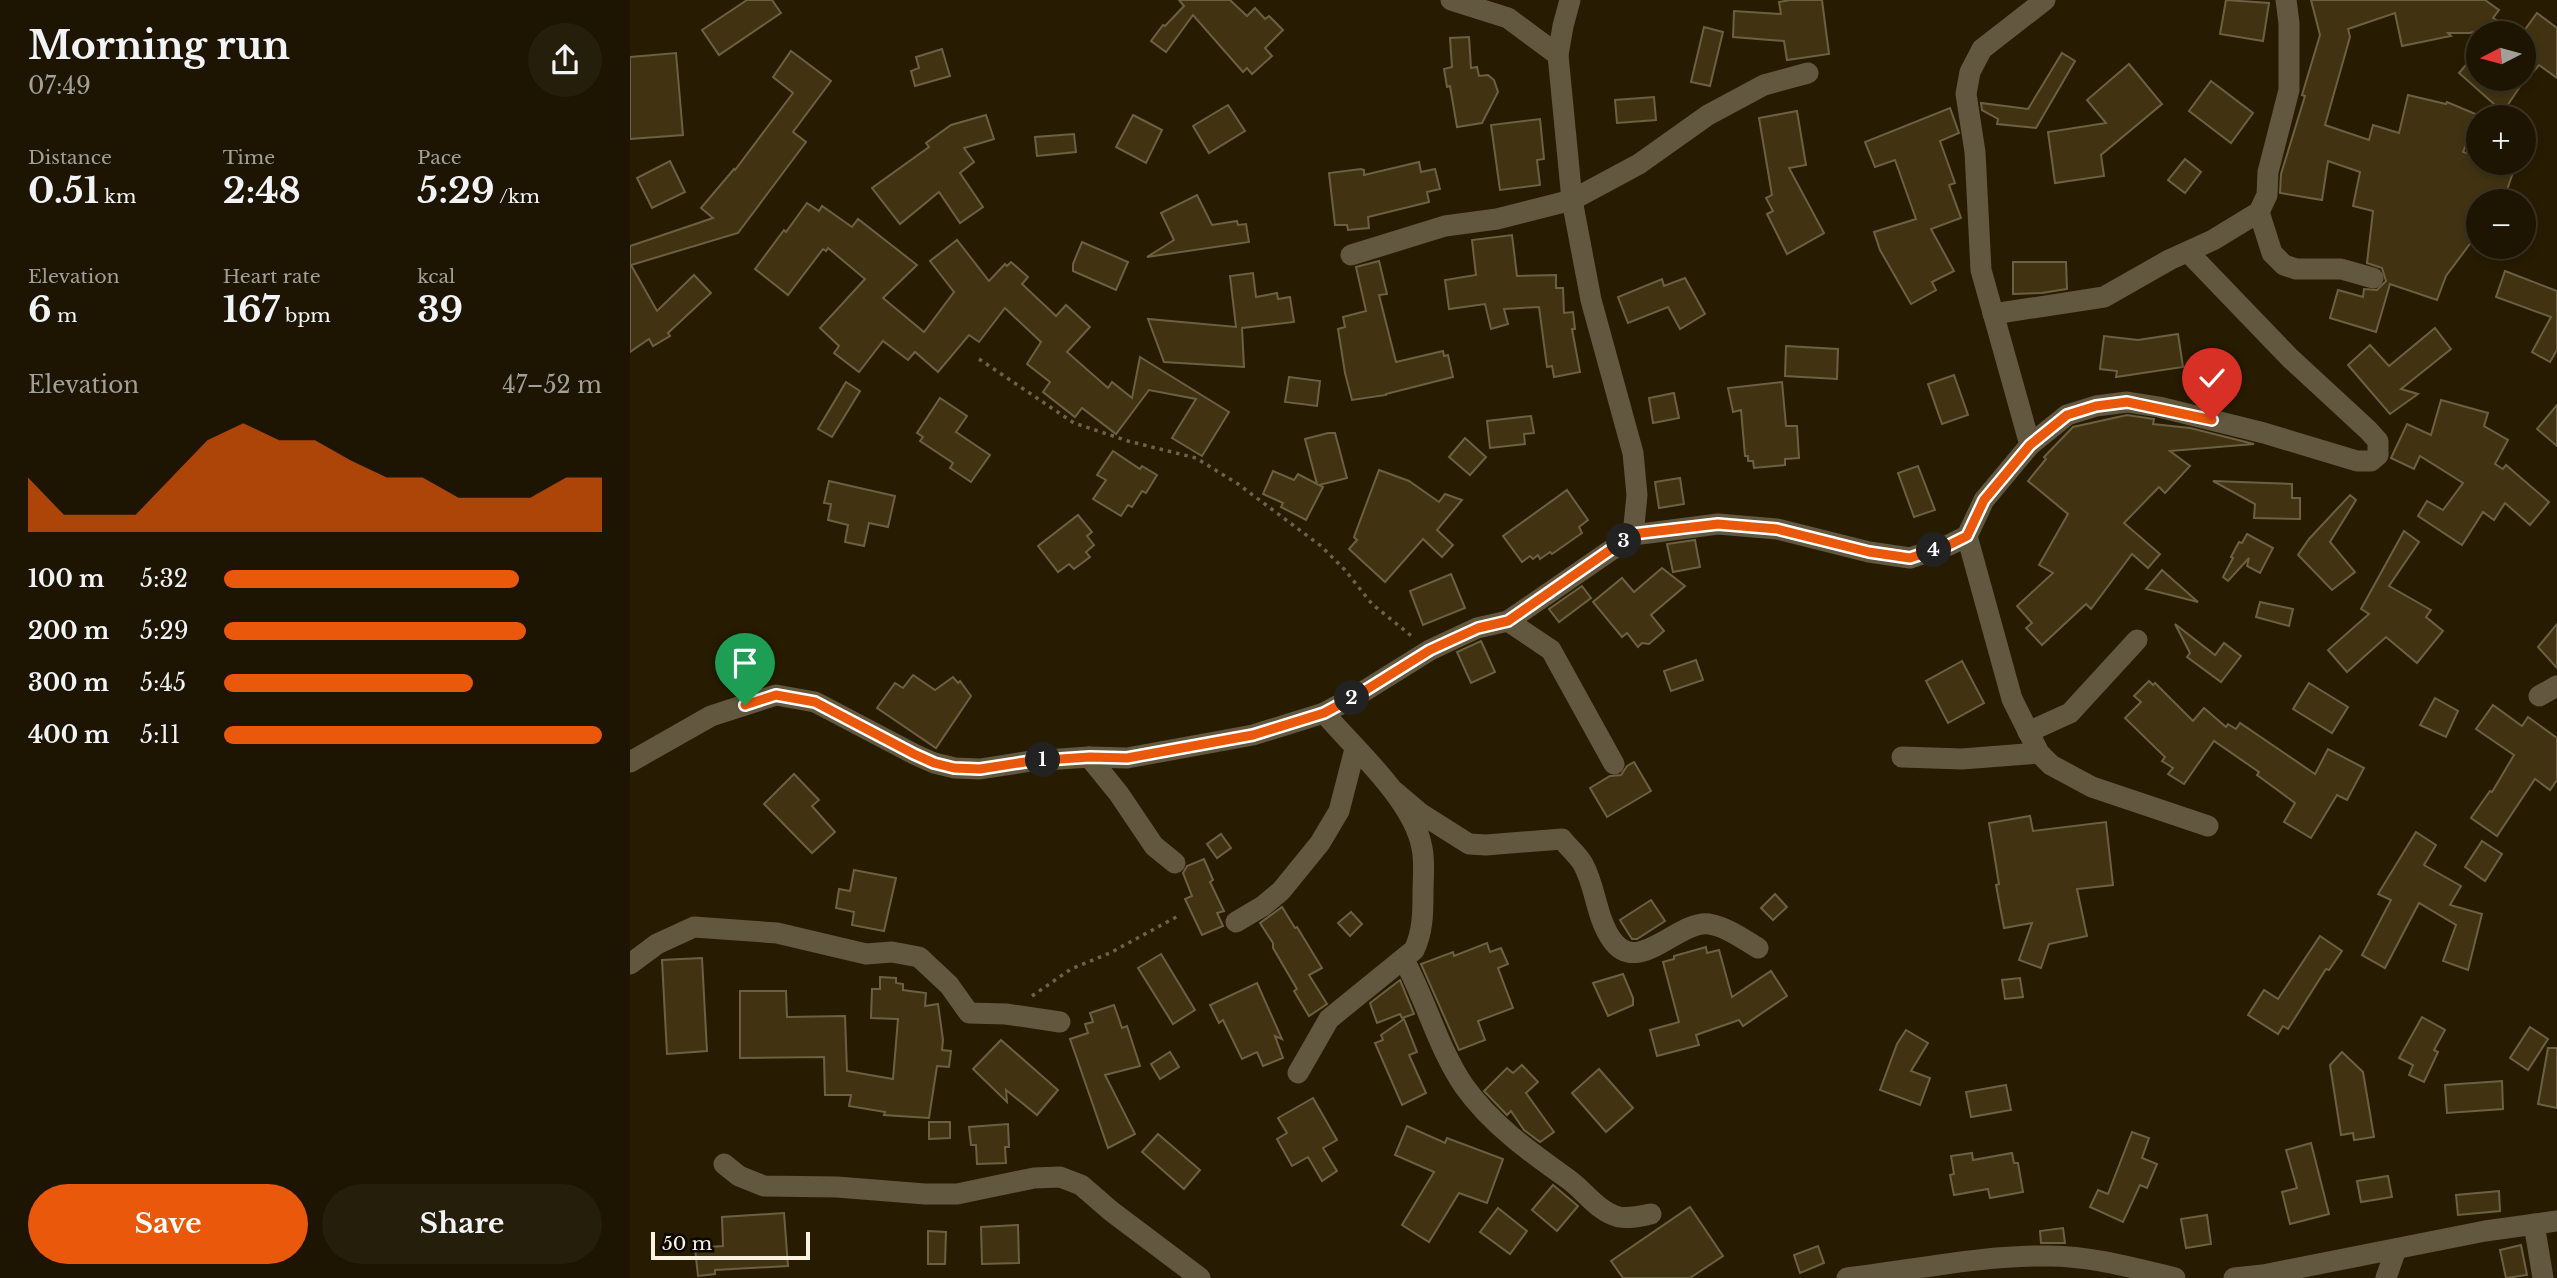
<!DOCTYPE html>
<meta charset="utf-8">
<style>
:root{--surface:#1d1501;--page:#251e0b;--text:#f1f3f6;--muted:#a09f99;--line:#3b3423;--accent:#ea580c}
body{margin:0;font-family:"Libre Baskerville",serif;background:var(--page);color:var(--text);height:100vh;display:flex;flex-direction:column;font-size:26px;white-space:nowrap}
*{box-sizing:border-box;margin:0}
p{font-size:23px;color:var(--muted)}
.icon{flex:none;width:38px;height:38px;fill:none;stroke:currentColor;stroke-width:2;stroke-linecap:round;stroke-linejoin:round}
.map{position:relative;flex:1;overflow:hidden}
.side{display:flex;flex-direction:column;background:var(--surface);width:630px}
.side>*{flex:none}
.needle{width:46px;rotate:264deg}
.buttons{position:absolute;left:1836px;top:21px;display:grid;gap:14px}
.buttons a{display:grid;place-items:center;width:70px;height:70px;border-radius:50%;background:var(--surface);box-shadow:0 4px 10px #0003,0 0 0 2px var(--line);font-size:35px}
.scale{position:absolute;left:21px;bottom:18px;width:159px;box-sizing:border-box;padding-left:7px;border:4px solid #faf3e2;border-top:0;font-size:19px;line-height:24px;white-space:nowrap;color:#faf3e2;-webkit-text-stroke:5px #0b0701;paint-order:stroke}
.pin{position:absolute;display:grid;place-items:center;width:60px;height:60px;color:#fff;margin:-72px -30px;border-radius:50% 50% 50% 0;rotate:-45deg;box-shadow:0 0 7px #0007}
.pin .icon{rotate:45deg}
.km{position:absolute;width:35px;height:35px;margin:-18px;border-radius:50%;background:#222;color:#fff;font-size:19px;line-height:35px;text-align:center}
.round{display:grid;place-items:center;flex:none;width:74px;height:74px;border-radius:37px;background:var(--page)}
.summary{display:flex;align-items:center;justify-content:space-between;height:119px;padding:0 28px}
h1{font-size:38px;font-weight:800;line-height:52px}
.stats{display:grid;grid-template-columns:repeat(3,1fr);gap:10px;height:119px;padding:7px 28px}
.stats div{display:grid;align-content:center}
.stats b{font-size:35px;font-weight:800}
.stats small{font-size:19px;font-weight:400}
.stats p{font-size:19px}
.chart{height:196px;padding:14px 28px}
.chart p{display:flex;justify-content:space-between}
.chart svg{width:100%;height:126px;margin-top:7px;fill:var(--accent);opacity:.7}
.button{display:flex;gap:14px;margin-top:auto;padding:14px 28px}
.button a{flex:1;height:80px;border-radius:42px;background:var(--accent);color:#fff;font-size:28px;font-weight:800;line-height:80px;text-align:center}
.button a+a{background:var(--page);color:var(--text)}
ul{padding:0 28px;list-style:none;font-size:23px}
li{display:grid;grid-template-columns:112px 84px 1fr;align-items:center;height:52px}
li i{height:18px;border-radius:9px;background:var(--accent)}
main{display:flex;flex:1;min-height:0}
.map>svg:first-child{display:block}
.building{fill:#413312;stroke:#6c6042;stroke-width:2}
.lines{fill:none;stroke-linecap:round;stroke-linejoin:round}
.path{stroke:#6c624a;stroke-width:3.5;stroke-dasharray:3.5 5;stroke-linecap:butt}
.minor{stroke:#62583f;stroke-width:21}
.route-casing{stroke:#fff;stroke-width:14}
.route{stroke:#ea580c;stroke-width:9}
</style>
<main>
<section class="side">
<div class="summary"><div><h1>Morning run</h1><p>07:49</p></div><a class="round"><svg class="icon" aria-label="share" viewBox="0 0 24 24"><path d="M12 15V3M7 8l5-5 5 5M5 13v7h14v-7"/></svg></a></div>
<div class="stats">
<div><p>Distance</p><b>0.51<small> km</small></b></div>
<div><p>Time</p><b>2:48</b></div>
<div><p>Pace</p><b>5:29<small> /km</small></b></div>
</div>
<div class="stats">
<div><p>Elevation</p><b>6<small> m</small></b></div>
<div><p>Heart rate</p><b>167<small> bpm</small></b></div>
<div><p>kcal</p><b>39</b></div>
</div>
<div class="chart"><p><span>Elevation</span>47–52 m</p>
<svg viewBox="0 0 160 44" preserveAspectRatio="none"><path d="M0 44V25L10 38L20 38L30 38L40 25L50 12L60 6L70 12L80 12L90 19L100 25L110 25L120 32L130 32L140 32L150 25L160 25V44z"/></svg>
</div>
<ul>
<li><b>100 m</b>5:32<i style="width:78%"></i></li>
<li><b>200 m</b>5:29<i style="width:80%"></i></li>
<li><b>300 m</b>5:45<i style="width:66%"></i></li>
<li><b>400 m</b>5:11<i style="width:100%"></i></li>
</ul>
<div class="button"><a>Save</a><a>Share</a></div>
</section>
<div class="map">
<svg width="1927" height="1278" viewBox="0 0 1927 1278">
<rect width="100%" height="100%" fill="#271c01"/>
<g class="building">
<path d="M117,0H142L151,13L89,55L72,30Z"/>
<path d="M549,0H600L617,16L625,8L635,19L639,16L653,30L635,48L642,56L622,74L617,68L613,72L563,15L536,52L521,41L533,25L535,26L554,6Z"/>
<path d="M1160,0H1192L1199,54L1157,60L1154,41L1103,37L1104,11L1151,14L1149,2Z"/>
<path d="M1596,0L1639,3L1633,41L1590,34Z"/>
<path d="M1681,0H1855L1869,10L1863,18L1872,23L1840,33H1818L1821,36L1772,46L1765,13L1718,29L1720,37L1695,125L1739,140L1743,125L1769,133L1778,95L1816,104L1817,102L1848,115L1833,152L1848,157V163H1863L1884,170L1873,201H1848V233L1816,276L1807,300L1760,284L1746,332L1700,318L1708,290L1733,297L1734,289L1747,290L1756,281L1752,268L1737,263L1743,211L1723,206L1730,172L1698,161L1692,200L1650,193L1651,174L1675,96L1672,95L1690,35Z"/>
<path d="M1907,13L1927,28V78L1909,65L1904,71L1894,63V31Z"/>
<path d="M1074,27L1093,32L1080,86L1061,82Z"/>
<path d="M839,37L841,68L847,67L849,76L858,75L864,80L868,92L852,123L827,127L820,86L817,87L814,69L822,67L820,38Z"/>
<path d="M312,49L320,76L285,86L281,71L289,68L286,57Z"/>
<path d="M161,51L201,81L163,132L176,142L108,233L1,265L27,311L64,275L81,293L38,333L40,336L23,346L19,339L0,352V246L83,218L71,208L104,169L105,170L163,93L143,77Z"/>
<path d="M1848,51V79H1895L1873,112L1829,73Z"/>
<path d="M46,53L53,135L0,139V57Z"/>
<path d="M1432,53L1445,61L1406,128L1367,124L1368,119L1352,110L1351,103L1398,109Z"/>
<path d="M1499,64L1532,104L1471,155L1474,176L1425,183L1418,132L1476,123L1457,100Z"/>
<path d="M1581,81L1623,113L1601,143L1559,111Z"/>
<path d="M1024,97L1026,120L987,123L985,100Z"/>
<path d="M598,105L615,131L579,153L563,126Z"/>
<path d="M1320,108L1329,133L1310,141L1325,183L1319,185L1331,218L1301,229L1324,271L1302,282L1306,290L1281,304L1250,250L1244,232L1286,219L1265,160L1245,167L1235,142Z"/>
<path d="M1167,111L1176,165L1159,168L1194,233L1157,254L1137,214L1143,211L1136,198L1142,195L1129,118Z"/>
<path d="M356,115L364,139L334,148L344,162L330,173L353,207L330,223L309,192L270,224L242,188L299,147L296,143L321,125Z"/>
<path d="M503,115L532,130L516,163L486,147Z"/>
<path d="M910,119L914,159L907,160L910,185L870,190L861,125Z"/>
<path d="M444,134L446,152L407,156L405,137Z"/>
<path d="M1555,159L1571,172L1555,193L1538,180Z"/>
<path d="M40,161L55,192L22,208L7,178Z"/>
<path d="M789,162L791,172L805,169L810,189L797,192L799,202L738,217L739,228L718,230L717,225H705L699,173L731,169L734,170V175Z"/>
<path d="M567,195L582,225L607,221L608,225L616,224L619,242L517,257L544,240L531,213Z"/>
<path d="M177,203L189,211L192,206L222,227L228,219L287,265L253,298L294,332L324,292L300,261L327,240L359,281L375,264L377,266L381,262L398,277L392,284L426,316L436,305L460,327L437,352L478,388L482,382L502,398L510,357L599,412L572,456L542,438L566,399L519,390L486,434L452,408L445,417L413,392L420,382L397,364L411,342L375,308L349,342L339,335L308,372L285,352L278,360L253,341L229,372L204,353L209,346L190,328L235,279L198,248L196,251L193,249L158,295L125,269L154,230L156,232Z"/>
<path d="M882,235L887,276L926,275V288H933L934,313L943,312L945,329H942L950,372L924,377L922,366L917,367L909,307L874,309L878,324L861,329L855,304L819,309L815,280L846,275L842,240Z"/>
<path d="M452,242L498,262L486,290L443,271V264Z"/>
<path d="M749,261L757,294L749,295L766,362L813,351L814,356L818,355L823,377L756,394V395L722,400L715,373L708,329L715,327L713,317L736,311L726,267Z"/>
<path d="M1383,262H1436L1437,289L1412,293L1383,294Z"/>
<path d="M1875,271L1927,291V350L1920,362L1902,352L1921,317L1866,297Z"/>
<path d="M623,273L626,297L647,293L648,299L660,297L664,322L612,328L614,367L534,362L518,319L606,327L600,276Z"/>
<path d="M1055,278L1075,314L1050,329L1038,307L998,323L988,297L1032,279L1034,286Z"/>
<path d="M1805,328L1821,349L1771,389L1788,394L1760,414L1718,365L1740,345L1759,366Z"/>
<path d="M1548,334L1553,367L1486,377L1487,371L1470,369L1474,336L1508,340Z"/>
<path d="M1156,346L1208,349L1207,379L1155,376Z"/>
<path d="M1324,375L1338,415L1312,424L1298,384Z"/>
<path d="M659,377L690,381L687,406L655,402Z"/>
<path d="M216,382L230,391L202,437L188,429Z"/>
<path d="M1152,382L1156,426H1167L1169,458L1155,459V465L1124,468L1123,461H1118V456H1115L1111,410L1103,412L1098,388Z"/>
<path d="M1044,393L1049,418L1023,423L1019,398Z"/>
<path d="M310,398L337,416L326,432L360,455L341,482L320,468L323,463L290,441L293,437L287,433Z"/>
<path d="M1811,400L1858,413L1854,426L1878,440L1865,464L1873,469L1876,465L1919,502L1900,525L1875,503L1864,520L1853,512L1832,545L1788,516L1797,501L1813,510L1833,483L1790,456L1784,469L1761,458L1777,424L1801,435Z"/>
<path d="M1927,405V446L1907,429Z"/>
<path d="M1497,415L1524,419L1523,424L1560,428L1624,444L1540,451L1560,466L1535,493L1529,487L1494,523L1530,554L1518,568L1502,554L1461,609L1456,604L1412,645L1396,628L1402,623L1387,606L1423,573L1409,565L1438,514L1398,481L1416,459L1414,457L1443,427Z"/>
<path d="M901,416L904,433L894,434L895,444L860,448L857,421Z"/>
<path d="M698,433H705L717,478L689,485L693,487L676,520L651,507L653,503L633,494L643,471L664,480L668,474L687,484L675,439Z"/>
<path d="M835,438L856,457L840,475L819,457Z"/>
<path d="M483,451L510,469L512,466L527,475L516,493L512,491L502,507L498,505L491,516L463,499L476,480L467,475Z"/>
<path d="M1288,466L1305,510L1284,517L1268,473Z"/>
<path d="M749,470L779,481L809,502L815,494L832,500L807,530L823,545L812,557L793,539L755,582L719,549L727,540L724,537Z"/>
<path d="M1050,478L1054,504L1029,508L1025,482Z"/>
<path d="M199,481L265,496L258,527L239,523L234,546L215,542L218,525L198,520L201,504L194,503Z"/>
<path d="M1583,481L1662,484V498H1670V519L1624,518L1625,504Z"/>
<path d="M937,490L958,520L949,527L952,533L922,554L920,552L910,559L908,555L903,559L900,556L892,562L873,536Z"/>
<path d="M1720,495L1726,500L1700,542L1725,572L1702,590L1668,555L1679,539Z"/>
<path d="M448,515L462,532L457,536L464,545L456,552L460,557L444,569L439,564L428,572L408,546Z"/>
<path d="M1774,531L1789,542L1759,586L1801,610L1796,617L1813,631L1787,663L1756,637L1717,672L1698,650L1739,614L1731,609Z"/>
<path d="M1617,534L1643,548L1630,573L1617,566L1619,558L1598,581L1593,577L1603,558L1601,557L1609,542L1612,543Z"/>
<path d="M1065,540L1070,567L1043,572L1037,544Z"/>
<path d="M1032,568L1055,586L1021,615L1034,631L1019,644L1012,643L1008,647L997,633L992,637L963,602L992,578L1004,592Z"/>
<path d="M1532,570L1568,602L1516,589Z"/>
<path d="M821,574L835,608L793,625L780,591Z"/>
<path d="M952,586L961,598L929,622L919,609Z"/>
<path d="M1630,602L1663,609L1659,626L1626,617Z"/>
<path d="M1545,624L1585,655L1594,643L1611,656L1591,682L1557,657L1560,653Z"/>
<path d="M1927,624V668L1908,647Z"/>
<path d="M851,641L865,672L841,683L827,652Z"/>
<path d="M1066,660L1073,680L1041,691L1034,671Z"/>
<path d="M1332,661L1354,703L1318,723L1296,681Z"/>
<path d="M283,675L305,690L323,677L328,683L330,681L341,696L306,748L247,708L265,683L273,688Z"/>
<path d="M1519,681L1523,685L1525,683L1563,721L1574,708L1596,727L1598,724L1606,729L1610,723L1685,774L1698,749L1734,768L1717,800L1707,795L1681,838L1654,822L1665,803L1627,775L1629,772L1584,741L1554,784L1538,774L1543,768L1532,761L1535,757L1495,718L1511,702L1504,696Z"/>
<path d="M1679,683L1718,707L1702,733L1663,709Z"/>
<path d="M1805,698L1828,711L1816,737L1790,725Z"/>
<path d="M1863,705L1892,726L1898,717L1927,738V780L1920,790L1905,779L1867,836L1841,818L1860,791L1862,792L1884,755L1846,729Z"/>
<path d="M1004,762L1021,791L977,817L960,788L980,776L991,775L997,766Z"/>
<path d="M164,774L189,800L182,806L205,832L182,853L134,804Z"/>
<path d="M1400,816L1403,831L1476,822L1483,885L1447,889L1457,936L1419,944L1411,968L1389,960L1402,923L1374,928L1366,885L1369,884L1359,823Z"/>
<path d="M1786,832L1806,845L1794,865L1831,886L1820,905L1852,914L1838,970L1813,961L1826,925L1789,903L1755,968L1732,955L1761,900L1748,894Z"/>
<path d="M591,834L601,848L587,858L577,844Z"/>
<path d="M1852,841L1872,854L1855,881L1835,867Z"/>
<path d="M574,859L583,880L580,882L594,911L587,913L593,926L572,935L555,899L562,896L553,873L557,866Z"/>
<path d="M224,870L266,878L254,931L222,925L224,912L206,908L209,889L220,891Z"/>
<path d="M1145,894L1157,907L1143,920L1131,908Z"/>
<path d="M1021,900L1035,921L1007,939H1002L990,920Z"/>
<path d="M652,907L665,928L667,927L692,968L679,975L697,1004L679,1016L664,991L667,989L643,948V943L630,923Z"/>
<path d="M721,912L732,924L720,936L708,923Z"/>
<path d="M1690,936L1712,951L1699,970L1696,969L1658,1029L1653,1026L1648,1034L1618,1015L1634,990L1648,999Z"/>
<path d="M857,943L860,952L871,948L878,964L868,968L883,1008L848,1021L855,1040L829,1050L791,964L823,952L824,956Z"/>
<path d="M1076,947L1077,953L1089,950L1102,997L1141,971L1157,996L1113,1026L1109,1020L1066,1035L1069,1045L1027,1056L1020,1030L1049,1022L1033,962L1044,959V956Z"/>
<path d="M531,954L565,1010L543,1024L508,968Z"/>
<path d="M72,958L77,1051L37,1054L32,960Z"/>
<path d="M993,974L1003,998V1005L978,1016L963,983Z"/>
<path d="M250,977L266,978V983L273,984V990L296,993L295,1006L308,1004L313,1040L312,1050L321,1051L319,1067L307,1066L299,1118L254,1115L255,1112L219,1106L221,1095H195L194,1057L110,1058V991H156L157,1017L215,1016L217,1071L263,1079L268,1019L241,1018L242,989H250Z"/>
<path d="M1390,978L1393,997L1375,999L1372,980Z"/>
<path d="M770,980L784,1014L772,1018L770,1014L747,1023L740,1003Z"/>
<path d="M627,983L652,1039L645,1036L653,1058L633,1066L627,1052L612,1059L593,1020L589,1023L580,1005Z"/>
<path d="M484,1005L492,1028L497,1026L510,1066L475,1075L505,1134L478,1148L440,1039L458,1033L455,1024L463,1022L460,1013Z"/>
<path d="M1792,1017L1815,1030L1804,1050L1808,1052L1794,1082L1779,1075L1783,1065L1769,1058Z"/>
<path d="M774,1019L787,1052L779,1055L796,1093L772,1105L745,1043L753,1040L751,1035Z"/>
<path d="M1900,1027L1918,1039L1898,1070L1880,1058Z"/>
<path d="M1276,1030L1298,1043L1281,1071L1300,1078L1290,1105L1250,1090L1267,1044Z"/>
<path d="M371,1040L428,1090L407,1115L376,1090L377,1102L343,1069Z"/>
<path d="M1918,1048H1927V1108L1908,1104Z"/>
<path d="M540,1052L549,1067L530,1079L521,1064Z"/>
<path d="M1712,1052L1733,1072L1744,1137L1724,1140L1723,1133L1711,1135L1700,1065Z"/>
<path d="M892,1065L908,1082L896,1093L924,1132L910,1142L894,1130L881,1111L877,1115L854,1091L877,1068L883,1073Z"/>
<path d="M969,1069L1003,1108L976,1132L942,1093Z"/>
<path d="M1872,1081L1873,1109L1817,1113L1815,1085Z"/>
<path d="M1376,1085L1381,1110L1341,1117L1336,1092Z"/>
<path d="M683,1098L707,1140L693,1148L707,1171L692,1181L678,1157L662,1166L647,1139L657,1133L648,1118Z"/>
<path d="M299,1122H320V1138L299,1139Z"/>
<path d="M378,1124L379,1147H375L376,1163L347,1164L346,1145H341L339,1127Z"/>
<path d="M777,1126L815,1143L817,1138L873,1159L857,1203L829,1193L799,1242L772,1225L804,1172L765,1155Z"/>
<path d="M1502,1132L1519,1138L1512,1158L1527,1164L1517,1188L1510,1185L1493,1222L1460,1207L1468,1190L1478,1194Z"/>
<path d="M528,1134L570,1170L554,1189L512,1152Z"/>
<path d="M1681,1143L1699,1214L1660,1224L1652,1192L1667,1188L1656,1150Z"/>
<path d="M1342,1153L1343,1160L1382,1153L1384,1163H1388L1393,1192L1360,1198L1358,1189L1324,1195L1320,1175L1324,1174L1321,1156Z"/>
<path d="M1758,1176L1762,1197L1731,1202L1727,1181Z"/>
<path d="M923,1185L948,1206L927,1231L902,1210Z"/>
<path d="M1869,1191L1870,1211L1828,1215L1826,1195Z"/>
<path d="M1060,1207L1093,1256L1060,1278H993L981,1261Z"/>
<path d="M868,1208L897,1231L880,1254L850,1232Z"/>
<path d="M154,1213L158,1266L85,1270V1274L68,1276L65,1248L93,1246L92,1217Z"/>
<path d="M1577,1215L1581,1244L1556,1248L1551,1219Z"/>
<path d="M388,1225L389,1263L352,1264L351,1227Z"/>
<path d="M1433,1228L1435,1243H1411L1410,1231Z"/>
<path d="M298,1231L316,1232L315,1264H298Z"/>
<path d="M1891,1245L1897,1275L1876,1278L1870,1250Z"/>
<path d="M1188,1246L1194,1263L1170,1273L1164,1255Z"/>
</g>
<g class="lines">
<g class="path">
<path d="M349,359L444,423L498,441L566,458L608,484L691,546L715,570L742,604L784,638"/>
<path d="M402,996L441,969L480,953L550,915"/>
</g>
<g class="minor">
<path d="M821,0L878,18L928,55"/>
<path d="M940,0L933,26L928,55L942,200L961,300L1003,453L1007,495L1003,535"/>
<path d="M1629,212L1642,253L1654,265L1666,269H1711L1743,278"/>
<path d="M721,255L815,226L867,219L942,200L1009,164L1078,115L1134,85L1178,73"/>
<path d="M1363,314L1474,297L1539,260L1583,240L1629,212L1637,195L1638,172L1659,90V23L1656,0"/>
<path d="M1400,445L1351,270L1345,152L1336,94L1340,72L1352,49L1415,0"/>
<path d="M1337,536L1382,699L1409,753L1421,765L1462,787L1578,826"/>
<path d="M878,621L921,650L984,764"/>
<path d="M1909,696L1927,686"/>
<path d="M1398,732L1440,713L1507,640"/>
<path d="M459,757L489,794L524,846L545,863"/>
<path d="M1272,757L1332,759L1409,753"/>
<path d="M0,762L81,716L146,695L185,702L284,754L304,763L325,768L350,769L401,761L459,757L497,758L623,735L694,713L731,693L800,650L847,628L878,621L1003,535L1088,524L1147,529L1239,552L1280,558L1319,545L1337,536L1354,500L1400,445L1437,415L1466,406L1497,402L1529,407L1634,433L1727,461H1741L1748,455V441L1738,430L1660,358L1558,252"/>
<path d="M764,791L790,813L839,844L856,845L932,839C938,847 948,855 953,864C966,887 966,918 982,940C1008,977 1048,920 1079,924C1097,927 1113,939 1128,948"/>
<path d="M606,922L633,906L651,891L690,843L709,811L725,749"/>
<path d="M774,960C796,1000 808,1048 834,1086C861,1124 901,1153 938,1179C955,1191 968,1212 989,1217C1000,1219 1011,1216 1021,1214"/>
<path d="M0,964L27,944L64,927L147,933L236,954L262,952L289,957L319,985L339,1013L376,1014L430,1022"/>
<path d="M668,1073L699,1019L784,950C793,932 793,912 793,892C793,878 795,862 792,848C784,801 725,749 694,713"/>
<path d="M94,1164L109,1176L134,1186L207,1187L295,1194H327L404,1178L430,1177L451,1185L481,1211L570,1278"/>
<path d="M1904,1224L1913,1278"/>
<path d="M1217,1278C1284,1270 1352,1255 1419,1256C1461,1256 1504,1268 1545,1278"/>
<path d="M1604,1278L1633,1275L1855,1231L1927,1221"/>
<path d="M1756,1278L1766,1249"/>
</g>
</g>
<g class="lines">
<g class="route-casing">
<path id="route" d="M115,705L146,695L185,702L284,754L304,763L324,768L350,769L401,761L460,757L497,758L623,735L694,713L731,693L800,650L848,628L878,621L1003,534L1088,524L1147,529L1239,552L1280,558L1319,545L1337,536L1354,500L1400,445L1437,415L1466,406L1497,402L1582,420"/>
</g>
<use href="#route" class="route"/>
</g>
</svg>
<div class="buttons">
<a><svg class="needle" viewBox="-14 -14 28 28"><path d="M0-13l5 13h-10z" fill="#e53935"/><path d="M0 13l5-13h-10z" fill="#a09f99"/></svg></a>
<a>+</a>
<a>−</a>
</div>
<div class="scale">50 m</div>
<div class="pin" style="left:115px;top:705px;background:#1e9e55"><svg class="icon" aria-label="arrive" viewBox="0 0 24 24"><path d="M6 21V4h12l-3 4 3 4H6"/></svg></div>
<div class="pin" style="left:1582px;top:420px;background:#d93025"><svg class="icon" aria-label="check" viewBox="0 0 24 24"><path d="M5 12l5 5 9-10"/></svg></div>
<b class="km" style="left:413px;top:760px">1</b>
<b class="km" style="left:722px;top:698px">2</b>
<b class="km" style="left:994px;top:541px">3</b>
<b class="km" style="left:1304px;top:550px">4</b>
</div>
</main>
